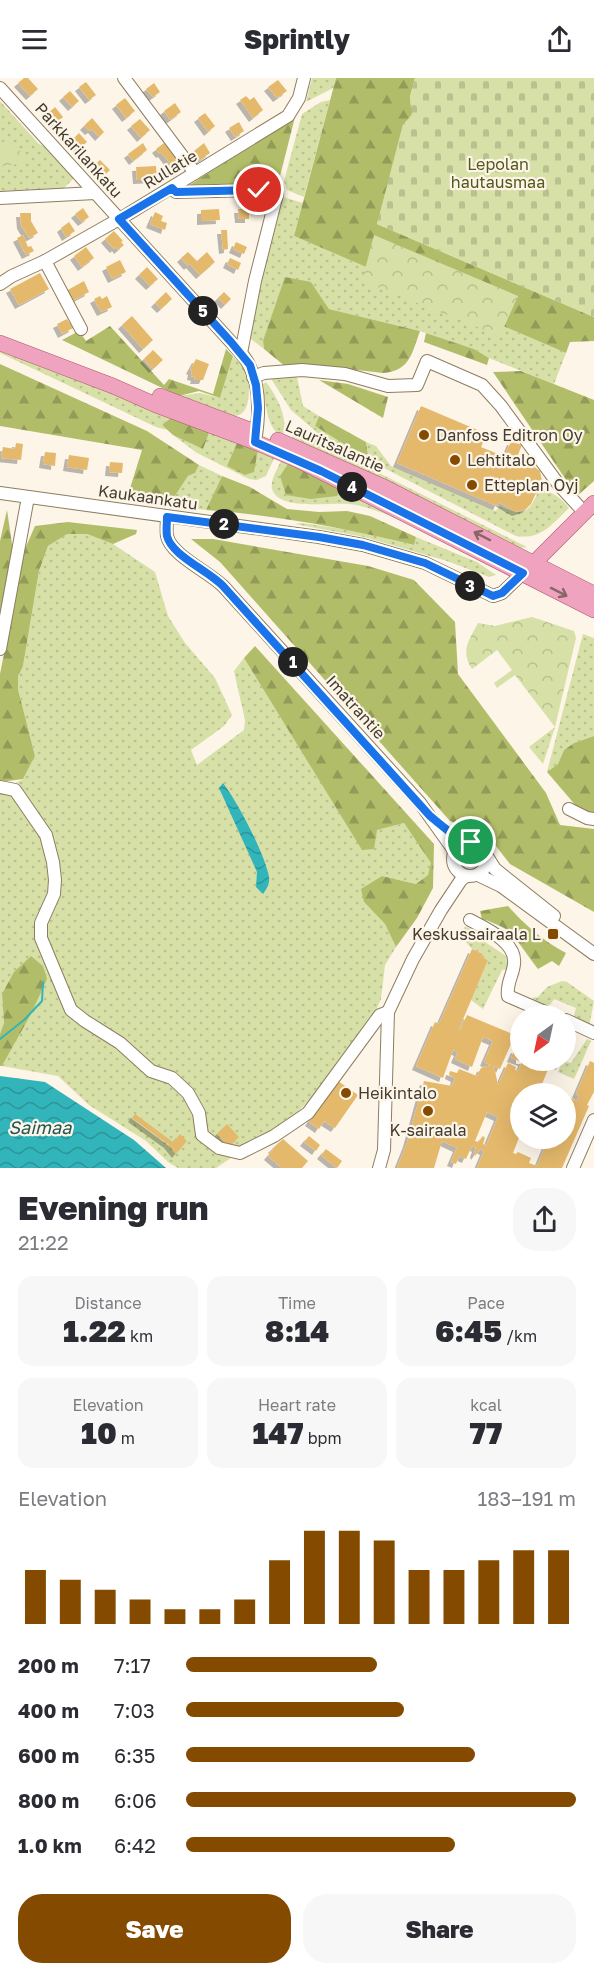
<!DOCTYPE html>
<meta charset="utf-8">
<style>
:root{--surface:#fff;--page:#f7f7f7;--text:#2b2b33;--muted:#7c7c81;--accent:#844b00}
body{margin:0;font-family:"Golos Text",sans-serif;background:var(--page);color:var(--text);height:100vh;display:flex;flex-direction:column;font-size:22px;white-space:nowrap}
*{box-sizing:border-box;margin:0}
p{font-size:20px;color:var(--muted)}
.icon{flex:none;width:33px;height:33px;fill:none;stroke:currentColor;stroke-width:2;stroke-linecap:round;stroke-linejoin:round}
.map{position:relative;height:1090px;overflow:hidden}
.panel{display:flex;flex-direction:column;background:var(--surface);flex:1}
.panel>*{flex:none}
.needle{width:39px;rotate:213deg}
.fabs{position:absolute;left:510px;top:927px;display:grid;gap:12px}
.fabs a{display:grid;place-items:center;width:66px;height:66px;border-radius:50%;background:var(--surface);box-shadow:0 6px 24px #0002;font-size:30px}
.pin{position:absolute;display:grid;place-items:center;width:51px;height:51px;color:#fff;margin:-26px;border:3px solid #fff;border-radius:50%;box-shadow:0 2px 6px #0007}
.km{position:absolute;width:30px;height:30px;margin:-15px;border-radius:50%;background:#222;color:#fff;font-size:16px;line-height:30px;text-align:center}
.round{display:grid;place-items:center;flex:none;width:63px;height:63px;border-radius:24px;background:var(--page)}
.overview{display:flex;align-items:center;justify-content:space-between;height:102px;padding:0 18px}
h1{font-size:33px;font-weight:800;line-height:45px}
.figures{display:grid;grid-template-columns:repeat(3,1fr);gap:9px;height:102px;padding:6px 18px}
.figures div{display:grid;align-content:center;border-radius:15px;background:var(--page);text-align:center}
.figures b{font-size:30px;font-weight:800}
.figures small{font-size:16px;font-weight:400}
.figures p{font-size:16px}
.chart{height:168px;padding:12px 18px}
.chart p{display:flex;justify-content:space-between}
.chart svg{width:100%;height:108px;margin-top:6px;stroke:var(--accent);stroke-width:6}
.button{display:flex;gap:12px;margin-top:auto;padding:12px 18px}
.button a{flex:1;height:69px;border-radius:24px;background:var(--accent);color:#fff;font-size:24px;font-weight:800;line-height:69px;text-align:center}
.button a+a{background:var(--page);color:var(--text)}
ul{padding:0 18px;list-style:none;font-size:20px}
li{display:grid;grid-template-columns:96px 72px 1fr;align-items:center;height:45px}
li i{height:15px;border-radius:8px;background:var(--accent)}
header{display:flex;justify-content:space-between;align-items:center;height:78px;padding:0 18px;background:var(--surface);font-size:27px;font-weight:800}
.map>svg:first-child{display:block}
.grass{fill:url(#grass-dots)}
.forest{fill:url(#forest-firs)}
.cemetery{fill:url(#cemetery-stones)}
.park{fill:url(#park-crowns)}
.water{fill:url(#water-waves)}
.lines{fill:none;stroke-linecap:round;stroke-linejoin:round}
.stream{stroke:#32b5ba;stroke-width:2}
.building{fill:#e5b96c;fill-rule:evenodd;filter:url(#shadow)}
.minor-casing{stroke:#8e7d60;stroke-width:14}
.major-casing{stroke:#ad576f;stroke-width:16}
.minor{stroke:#fff;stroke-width:12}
.major{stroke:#f0a3be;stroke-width:15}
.oneway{stroke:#886568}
.route-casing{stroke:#fff;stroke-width:12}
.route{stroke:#1a73e8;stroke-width:8}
.poi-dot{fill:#844b00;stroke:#fdf5e8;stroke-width:2}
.labels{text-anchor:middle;stroke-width:4.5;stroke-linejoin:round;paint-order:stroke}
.street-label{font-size:16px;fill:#433c2f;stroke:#fdf5e8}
.park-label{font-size:16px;fill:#52591c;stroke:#fdf5e8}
.poi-label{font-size:16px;fill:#433c2f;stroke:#fdf5e8;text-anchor:start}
.water-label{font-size:18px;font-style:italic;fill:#205557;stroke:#fdf5e8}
</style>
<header><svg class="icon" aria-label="menu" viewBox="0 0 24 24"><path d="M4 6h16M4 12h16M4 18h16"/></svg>Sprintly<svg class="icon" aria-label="share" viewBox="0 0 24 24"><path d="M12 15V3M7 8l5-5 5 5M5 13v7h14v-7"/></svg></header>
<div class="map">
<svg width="594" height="1090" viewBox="0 0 594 1090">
<defs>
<pattern id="grass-dots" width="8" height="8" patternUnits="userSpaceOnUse" patternTransform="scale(1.5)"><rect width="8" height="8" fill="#d7e0a7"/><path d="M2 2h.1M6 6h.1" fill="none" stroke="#bac190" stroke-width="1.8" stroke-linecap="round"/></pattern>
<pattern id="forest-firs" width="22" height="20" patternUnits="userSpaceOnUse" patternTransform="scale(1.5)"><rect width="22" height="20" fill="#b2bd69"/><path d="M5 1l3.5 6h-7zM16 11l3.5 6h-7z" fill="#929b57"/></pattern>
<pattern id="cemetery-stones" width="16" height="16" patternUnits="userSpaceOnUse" patternTransform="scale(1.5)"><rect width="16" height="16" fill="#d7e0a7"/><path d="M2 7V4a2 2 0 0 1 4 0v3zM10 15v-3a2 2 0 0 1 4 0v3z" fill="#bac190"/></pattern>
<pattern id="park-crowns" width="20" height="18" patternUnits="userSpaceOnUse" patternTransform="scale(1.5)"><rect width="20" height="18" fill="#d7e0a7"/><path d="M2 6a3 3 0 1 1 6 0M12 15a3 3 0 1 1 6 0" fill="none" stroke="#bac190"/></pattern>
<pattern id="water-waves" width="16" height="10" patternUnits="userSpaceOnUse" patternTransform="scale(1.5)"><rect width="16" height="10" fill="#32b5ba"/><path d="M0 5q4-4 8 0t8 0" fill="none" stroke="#2c9498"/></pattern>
<filter id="shadow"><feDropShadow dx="-4" dy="4" stdDeviation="0" flood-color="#0004"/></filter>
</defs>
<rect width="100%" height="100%" fill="#fdf5e8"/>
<g class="grass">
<path d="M312,0H336L333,10L306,24Z"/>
<path d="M330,22L304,119L287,112L284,103L302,36L321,24Z"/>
<path d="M0,23L39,66L48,70L74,100L64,110L0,113Z"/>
<path d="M283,119L303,125L294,158L566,275L554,306L489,280L474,271L420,253L329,231L311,204L263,263L264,271L247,258L279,121Z"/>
<path d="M0,271L172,339L162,347L167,352L156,349L0,275Z"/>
<path d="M233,278C239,283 244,288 247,296C250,309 252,340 232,338C219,337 192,323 179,318L200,315L220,320Z"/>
<path d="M292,296L297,299L303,328L319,338L315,348L368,377L366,364L376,368L391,388L496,433L499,428C523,438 528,437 539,412C550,412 562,420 569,430C552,446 542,462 516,458L320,357L291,332L270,299Z"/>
<path d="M266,304C277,318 290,343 282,359C266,350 266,323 262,307Z"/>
<path d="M210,352L275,378L266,398L257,402L249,401L197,375L173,357L203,370Z"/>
<path d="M303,352L320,364L337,374L527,469L521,470L507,466L291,363L293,357Z"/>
<path d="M282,381L288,386L456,468C429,456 376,428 349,426C330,424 285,432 274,415C267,406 278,390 282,381Z"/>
<path d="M199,387L222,398L206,432L169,427L188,398L195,395Z"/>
<path d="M302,445L356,453L413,467L416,459L477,484L496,497L489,499L447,483L364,459L295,446Z"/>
<path d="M66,456H87L113,466L155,494L168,538L185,565L215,600L232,637L224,648L191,672L197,687L244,652L245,642L234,593L244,580L362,771L376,752L404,745L432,786L428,797L416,806L382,798L364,824L385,846L396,869L385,887L381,921L371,944L324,1006L294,1038L216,1090H178L168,1084L146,1063L89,1027L58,998L2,988L30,938L2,916L4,945L0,956V714L23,701L35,678L18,611V598L23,588L39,493L48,468Z"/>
<path d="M583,556L594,560V658L574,665L564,672L558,686L547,694Z"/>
<path d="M555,649L543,686L529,669Z"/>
<path d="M465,849L478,853L479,860L506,878L508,891L502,892L483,931L471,922L488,882L482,879L483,876L472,871L459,856Z"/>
<path d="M562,903L567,904L594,923L589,949L573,941L576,930L554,921L550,927L542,929L530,923L534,919L537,920L547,909Z"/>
<path d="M587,961L591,963L574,1001L558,994L562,983L571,985Z"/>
</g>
<g class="forest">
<path d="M336,0H415L410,20L413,34L377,146L594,239V263L570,264L566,275L294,158Z"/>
<path d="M295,39L278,106L182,112L286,45Z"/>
<path d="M285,199L311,204L329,231L420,253C412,275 410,293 383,295L305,286L286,289L264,271L263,263Z"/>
<path d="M110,248L164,307L169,301L213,316L226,271L233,278L220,320L199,313L179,318L62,262L79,253L86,263Z"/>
<path d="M426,255L474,271L489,280L487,287L424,264Z"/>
<path d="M0,286L147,353L199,387L195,395L188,398L169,427L126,423L142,372L0,348Z"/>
<path d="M521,293L594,322V403L577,418L493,294Z"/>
<path d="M319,302L348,306L388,319L383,340Z"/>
<path d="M319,338L366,364L368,377L349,369L315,348Z"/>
<path d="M172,339L210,352L203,371L173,357L162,347Z"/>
<path d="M238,363L258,371L254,394L245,397L227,388Z"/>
<path d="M288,386L341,410L337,418L311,421L286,417L280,398Z"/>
<path d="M222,398L250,409L287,431L319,434L347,433L370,438L416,459L414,467C346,450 276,437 206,432Z"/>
<path d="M7,432L13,473L0,543V463Z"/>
<path d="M68,444L137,452L136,456L113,466L87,456H67L48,468L39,493L23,588L18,598V611L35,678L23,701L0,704V596L24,473L35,448Z"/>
<path d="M191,461H213L368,488L414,502L455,544L458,596L546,715L560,747L594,751V834L510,786L488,758L450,743L220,484Z"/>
<path d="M255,568L434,766L433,810L417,840L396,869L385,846L364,824L361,811L382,798L416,806L428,797L431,785L404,745L377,752L374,771L362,772L244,580Z"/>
<path d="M594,658V736L577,729L547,694L558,686L564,672L574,665Z"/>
<path d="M508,828C525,847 543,863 566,875L559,888L552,883L538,891C528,879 516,858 504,850C499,847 492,845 486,842L483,846L480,833Z"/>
<path d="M31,878L43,888L47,901L30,938L2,988H0V956L4,945L2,916L14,894Z"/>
</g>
<path class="cemetery" d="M415,0H594V239L377,146L403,46C418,32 410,36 410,20C410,14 414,6 415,0Z"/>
<g class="park">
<path d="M11,63L31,85L0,88V64Z"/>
<path d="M374,157L518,218L500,258L362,203Z"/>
<path d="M532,539L574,553L576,560L555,649L515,597L497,610L494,605L512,592L497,572L472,591C460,573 469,562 478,545L495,548Z"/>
</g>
<g class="water">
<path d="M223,705C237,723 265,776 269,799C270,805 267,811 263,816L256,809L257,794L219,710Z"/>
<path d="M0,998L45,1004L134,1062L166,1090H0Z"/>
</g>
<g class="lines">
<path class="stream" d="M0,961L24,942L42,923L43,904"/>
</g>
<g class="building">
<path d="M24,0H28L38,11L30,18L18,5Z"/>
<path d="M278,2L287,13L277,20L268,9Z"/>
<path d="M86,4L96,17L89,22L79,9Z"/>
<path d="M154,5L160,14L153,19L146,11Z"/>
<path d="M70,13L79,23L72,29L63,19Z"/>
<path d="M246,18L250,22L254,19L263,32L253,40L240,22Z"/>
<path d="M125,20L135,33L126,40L116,27Z"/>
<path d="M175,25L181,34L170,42L164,33Z"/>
<path d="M55,29L63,39L55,46L46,37Z"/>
<path d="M205,35L215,48L208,54L198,40Z"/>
<path d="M92,40L104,54L99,59L92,51L89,53L84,48Z"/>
<path d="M140,41L150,52L141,60L131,48Z"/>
<path d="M239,44L244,53L235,59L229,50Z"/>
<path d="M79,55L87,64L79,71L71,63Z"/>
<path d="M143,65L147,72L133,83L128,76Z"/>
<path d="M164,65L183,90L177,95L162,75L160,76L156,71Z"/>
<path d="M204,65L210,75L200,82L194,73Z"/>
<path d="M100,82L110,92L103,99L93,88Z"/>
<path d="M156,88L157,101L137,102L136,89Z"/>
<path d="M83,130L89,139L82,144L75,136Z"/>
<path d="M219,131L220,142L201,143V132Z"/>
<path d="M238,131H249V141H239Z"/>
<path d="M155,134L163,138L161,143L167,145L165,152L150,146Z"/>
<path d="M20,135H31V143L38,155L29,160L21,147Z"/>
<path d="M69,144L75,153L66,159L61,150Z"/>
<path d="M221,152H227L228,171L223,172Z"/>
<path d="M114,153L123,163L121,164L124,167L118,172L116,169L114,171L105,161Z"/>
<path d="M23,157L28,169L31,168L34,173L26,177L17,160Z"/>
<path d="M236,164L247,169L244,176L233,171Z"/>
<path d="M86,169L94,180L82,189L74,178Z"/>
<path d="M188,174L197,183L207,174L215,184L200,197L190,186L188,188L181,180Z"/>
<path d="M230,180L241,185L238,192L227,186Z"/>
<path d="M120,182L126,194L112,201L106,189Z"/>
<path d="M147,189L158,201L150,208L139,197Z"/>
<path d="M40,195L49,211L19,227L10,211Z"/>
<path d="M84,203L89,214L72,223L66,213Z"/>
<path d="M166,214L172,221L161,231L155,225Z"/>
<path d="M224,214L231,221L225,227L218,220Z"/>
<path d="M100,218L102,221L107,218L112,229L101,234L94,221Z"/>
<path d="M132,238L153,262L143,271L122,247Z"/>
<path d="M67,241L73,250L62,256L57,246Z"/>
<path d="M153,272L163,282L153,291L144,281Z"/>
<path d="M196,281L209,286L203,302H194L195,299L191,298L192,293L190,292Z"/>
<path d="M421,328L487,356L481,369L515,383L516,380L533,388L540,393L543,408L541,412L538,411L531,426L526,431L516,434L499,424L497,428L397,385Z"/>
<path d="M511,363L522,367L517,379L506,375Z"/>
<path d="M16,365L23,366L21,382L1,380L3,369L15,371Z"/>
<path d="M45,374L56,375L55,388L43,386Z"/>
<path d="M69,377L89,380L87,392L67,389Z"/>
<path d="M110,384L123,385L122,395L109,394Z"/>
<path d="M472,871L483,876L482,879L488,882L459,951L460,952L467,937L515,957L500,991L494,988L498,1007L508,985L516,989L515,992L518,993L522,984L511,980L515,971L520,974V982H562L560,988L551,984L538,1016H520V1032L511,1028L510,1031L520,1036V1057L513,1075L516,1076L518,1074L531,1080L529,1085L537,1088L547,1064L539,1060H566V1018L577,1023L579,1018L576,1016L590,983L594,985V1014L587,1027L589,1028L562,1090H477L484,1073L480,1071L475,1078L474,1075L476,1070L472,1068L466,1081L459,1078L456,1086L451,1084L457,1070L442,1063L434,1090H397L407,1065L424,1003L452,1008L455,1000L449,997L450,993L457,995L459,991L477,998L481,990L491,987L484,984L493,963L483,959L472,989L455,981L458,974L453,972L443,1000L416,988L435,944L439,946ZM487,1034L498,1039L486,1068L483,1066L485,1060L483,1058L478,1064L475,1063Z"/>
<path d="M338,1003L358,1017L335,1050L324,1043L319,1051L309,1044Z"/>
<path d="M135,1036L173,1064L180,1056L187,1063L176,1076L168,1066L132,1040Z"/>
<path d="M227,1046L239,1059L229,1069L217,1056Z"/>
<path d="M309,1058L320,1067L316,1073L304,1064Z"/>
<path d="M283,1061L308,1083L302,1090H282L268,1078L273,1072L272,1071Z"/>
<path d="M326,1071L342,1083L337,1090L321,1077Z"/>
</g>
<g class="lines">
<g class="minor-casing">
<g id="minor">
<path d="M124,0L195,95"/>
<path d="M0,10L231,264C237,271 245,278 249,287C261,309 259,340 255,364"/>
<path d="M172,110L176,114L259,112"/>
<path d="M0,120L95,115"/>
<path d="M45,183L81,251"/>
<path d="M0,206L12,198L45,183L128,136L288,38L299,20L304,0"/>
<path d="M241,275L255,203L277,116"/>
<path d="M253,299L264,295L302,292L345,296L388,308L417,307L427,283L482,307L501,328L559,407L584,434"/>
<path d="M0,415L319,459L363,467L425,485L493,518L502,515L523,495"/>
<path d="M167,439C167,445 166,452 167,458C171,477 209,494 223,508L420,725L455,774"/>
<path d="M0,571L28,419"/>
<path d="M0,709L15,712L46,757L53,784L55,802L54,816L41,845V860L71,932L85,943L120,965L151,993L172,1000L188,1015L199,1035L202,1057L219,1070L240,1075L274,1058L308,1035L380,937L388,934"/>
<path d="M569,731L587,740L594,741"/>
<circle cx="470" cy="781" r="17"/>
<path d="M488,780L495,791L554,838"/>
<path d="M478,797L501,808L594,876"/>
<path d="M470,842C485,850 517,864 514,886C513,897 506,906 508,918L554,938"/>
<path d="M566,942L594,955"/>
<path d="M379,1090L384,1072L388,934L413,881L441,832L461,802L466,798"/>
<path d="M573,1090L594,1042"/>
</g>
</g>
<g class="major-casing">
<g id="major">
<path d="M0,265L113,308L156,327L255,364L298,382L594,532"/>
<path d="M160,318L250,352"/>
<path d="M278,362L382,408L594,516"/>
<path d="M528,491L594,425"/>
</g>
</g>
<use href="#minor" class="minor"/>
<use href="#major" class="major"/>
</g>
<defs><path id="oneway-shaft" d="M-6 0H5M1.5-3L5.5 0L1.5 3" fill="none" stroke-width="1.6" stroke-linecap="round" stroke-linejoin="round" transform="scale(1.5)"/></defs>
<g class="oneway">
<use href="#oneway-shaft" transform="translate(482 458) rotate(-153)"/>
<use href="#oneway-shaft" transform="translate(559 514) rotate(27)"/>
</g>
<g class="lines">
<g class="route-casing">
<path id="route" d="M259,112L176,114L172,110L119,141L231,264L250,287L256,307L258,330L255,364L321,393L523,495L502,515L493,518L425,485L363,467L319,459L167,439C167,445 166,452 167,458C171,477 209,493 223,508L430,738C439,745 460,765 471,764"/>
</g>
<use href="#route" class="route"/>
</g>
<g class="poi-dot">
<circle cx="424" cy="357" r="6"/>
<circle cx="455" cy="382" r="6"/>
<circle cx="472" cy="407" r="6"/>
<rect x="547" y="850" width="12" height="12" rx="3"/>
<circle cx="346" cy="1015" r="6"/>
<circle cx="428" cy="1033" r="6"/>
</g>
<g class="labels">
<g class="street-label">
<text transform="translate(79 72) rotate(48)" y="6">Parkkarilankatu</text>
<text transform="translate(170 91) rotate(-31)" y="6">Rullatie</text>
<text transform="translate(335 368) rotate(24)" y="6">Lauritsalantie</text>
<text transform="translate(148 419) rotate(8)" y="6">Kaukaankatu</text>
<text transform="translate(356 629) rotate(48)" y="6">Imatrantie</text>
</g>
<g class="park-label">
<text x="498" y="92">Lepolan<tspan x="498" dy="18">hautausmaa</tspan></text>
</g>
<g class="poi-label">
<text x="436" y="363">Danfoss Editron Oy</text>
<text x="467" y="388">Lehtitalo</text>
<text x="484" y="413">Etteplan Oyj</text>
<text x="541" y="862" text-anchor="end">Keskussairaala L</text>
<text x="358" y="1021">Heikintalo</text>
<text x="428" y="1058" text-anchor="middle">K-sairaala</text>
</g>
<g class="water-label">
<text x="40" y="1056">Saimaa</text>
</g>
</g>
</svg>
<div class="fabs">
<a><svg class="needle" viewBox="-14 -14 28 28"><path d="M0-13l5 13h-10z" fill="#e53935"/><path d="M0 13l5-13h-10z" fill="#7c7c81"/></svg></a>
<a><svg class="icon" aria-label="layers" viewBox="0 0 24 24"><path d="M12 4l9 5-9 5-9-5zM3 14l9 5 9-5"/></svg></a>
</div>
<div class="pin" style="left:471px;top:764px;background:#1e9e55"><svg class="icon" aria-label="arrive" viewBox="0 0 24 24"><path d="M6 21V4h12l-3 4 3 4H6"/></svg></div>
<div class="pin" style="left:259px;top:112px;background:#d93025"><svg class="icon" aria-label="check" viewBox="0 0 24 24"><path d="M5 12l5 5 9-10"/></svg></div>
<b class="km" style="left:293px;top:584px">1</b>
<b class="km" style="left:224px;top:446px">2</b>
<b class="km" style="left:470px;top:508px">3</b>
<b class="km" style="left:352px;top:409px">4</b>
<b class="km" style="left:203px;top:233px">5</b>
</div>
<section class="panel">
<div class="overview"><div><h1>Evening run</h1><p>21:22</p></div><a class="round"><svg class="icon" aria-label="share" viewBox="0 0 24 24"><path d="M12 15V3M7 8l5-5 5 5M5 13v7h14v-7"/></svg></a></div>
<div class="figures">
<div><p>Distance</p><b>1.22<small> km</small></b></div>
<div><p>Time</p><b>8:14</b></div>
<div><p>Pace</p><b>6:45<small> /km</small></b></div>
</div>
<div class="figures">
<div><p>Elevation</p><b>10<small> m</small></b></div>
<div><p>Heart rate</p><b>147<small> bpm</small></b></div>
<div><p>kcal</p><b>77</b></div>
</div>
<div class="chart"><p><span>Elevation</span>183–191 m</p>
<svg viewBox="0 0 160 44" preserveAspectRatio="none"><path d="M5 44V22M15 44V26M25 44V30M35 44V34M45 44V38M55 44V38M65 44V34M75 44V18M85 44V6M95 44V6M105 44V10M115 44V22M125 44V22M135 44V18M145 44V14M155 44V14"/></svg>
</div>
<ul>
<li><b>200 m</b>7:17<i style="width:49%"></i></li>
<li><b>400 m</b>7:03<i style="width:56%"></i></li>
<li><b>600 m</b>6:35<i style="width:74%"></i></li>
<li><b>800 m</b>6:06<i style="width:100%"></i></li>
<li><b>1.0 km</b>6:42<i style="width:69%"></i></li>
</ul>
<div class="button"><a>Save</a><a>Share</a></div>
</section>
